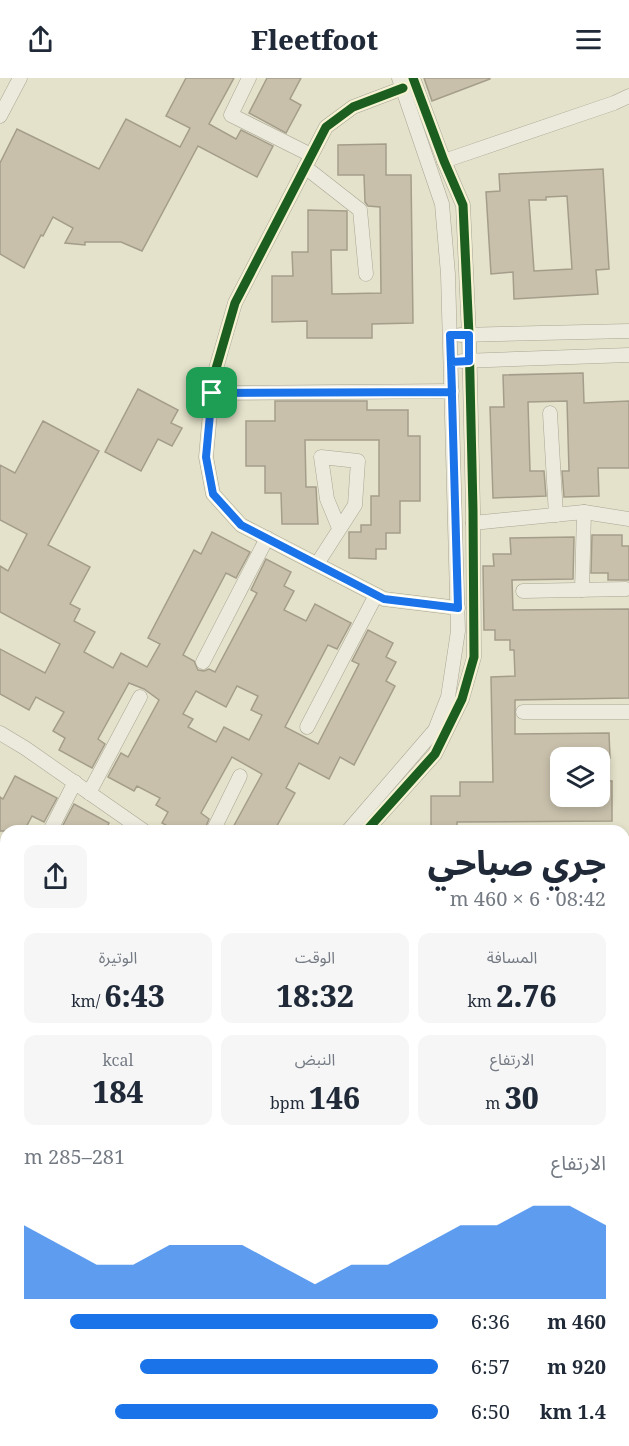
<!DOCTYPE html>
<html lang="ar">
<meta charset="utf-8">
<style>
:root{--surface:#fff;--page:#f6f6f7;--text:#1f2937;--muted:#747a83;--accent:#1a73e8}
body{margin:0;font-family:"Noto Serif","Noto Sans Arabic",serif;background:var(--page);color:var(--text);direction:rtl;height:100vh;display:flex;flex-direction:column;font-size:22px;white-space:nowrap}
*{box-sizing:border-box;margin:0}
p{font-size:20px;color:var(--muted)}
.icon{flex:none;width:33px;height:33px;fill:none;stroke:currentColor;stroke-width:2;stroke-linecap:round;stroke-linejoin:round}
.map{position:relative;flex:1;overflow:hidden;direction:ltr}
.panel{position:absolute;left:0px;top:747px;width:630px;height:621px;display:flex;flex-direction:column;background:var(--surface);border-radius:18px 18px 0 0;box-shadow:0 3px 9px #0003;direction:rtl}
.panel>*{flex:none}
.tools{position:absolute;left:550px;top:669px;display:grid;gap:12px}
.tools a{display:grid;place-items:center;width:60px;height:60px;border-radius:12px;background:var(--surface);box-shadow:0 3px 9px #0003;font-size:30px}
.pin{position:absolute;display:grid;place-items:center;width:51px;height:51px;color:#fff;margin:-26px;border-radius:12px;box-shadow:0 3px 9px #0006}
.round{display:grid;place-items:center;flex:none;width:63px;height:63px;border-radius:12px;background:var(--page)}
.summary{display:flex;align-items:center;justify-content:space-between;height:102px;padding:0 24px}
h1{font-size:33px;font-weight:800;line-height:45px}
.stats{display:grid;grid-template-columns:repeat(3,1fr);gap:9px;height:102px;padding:6px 24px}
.stats div{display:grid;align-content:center;border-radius:12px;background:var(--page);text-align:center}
.stats b{font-size:30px;font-weight:800}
.stats small{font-size:16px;font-weight:400}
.stats p{font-size:16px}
.chart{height:168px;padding:12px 24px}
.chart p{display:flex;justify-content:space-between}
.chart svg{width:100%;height:108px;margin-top:6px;fill:var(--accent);opacity:.7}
ul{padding:0 24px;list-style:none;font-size:20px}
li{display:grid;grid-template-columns:96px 72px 1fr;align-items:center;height:45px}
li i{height:15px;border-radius:8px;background:var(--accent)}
header{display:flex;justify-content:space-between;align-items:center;height:78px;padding:0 24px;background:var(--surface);font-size:27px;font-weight:800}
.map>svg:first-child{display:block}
.building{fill:#c8c0ab;stroke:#a49d8a;stroke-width:1.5;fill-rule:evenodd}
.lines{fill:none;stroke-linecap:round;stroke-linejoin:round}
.minor-casing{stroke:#a9a694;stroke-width:15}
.minor{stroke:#eceadd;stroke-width:14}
.cycleway-casing{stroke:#f7f2cf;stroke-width:13}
.cycleway{stroke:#1b5e20;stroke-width:9}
.route-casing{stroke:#fff;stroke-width:12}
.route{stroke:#1a73e8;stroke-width:8}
</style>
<header><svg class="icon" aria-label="menu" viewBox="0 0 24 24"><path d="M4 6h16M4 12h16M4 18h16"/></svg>Fleetfoot<svg class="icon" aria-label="share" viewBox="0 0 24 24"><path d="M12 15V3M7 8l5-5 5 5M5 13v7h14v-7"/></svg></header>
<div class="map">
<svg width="629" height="1368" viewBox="0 0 629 1368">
<rect width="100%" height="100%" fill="#e4e2ca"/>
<g class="building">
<path d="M186,0H234L209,46L236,61L241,52L273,68L257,99L198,68L142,173L121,164H85V167L65,165L73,150L53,139L43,158L41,157L24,190L0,176V85L17,51L99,91L126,41L180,69L190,50L166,38Z"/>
<path d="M267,0H301L290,21L301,27L286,55L249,35Z"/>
<path d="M424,0H490V1L432,23Z"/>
<path d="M386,66V97H411L413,245L372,246V260H307V243L272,244V198H293L292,174H308V132L347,133V172H331L332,216L381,215L380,129L368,128L365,124L364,97H338V67Z"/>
<path d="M603,91L609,191L596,192L598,216L514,221L513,194L491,196L486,114L500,113L499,96ZM567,118L572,191L534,193L529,122H546V119Z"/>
<path d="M583,295L584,325L629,323V390H598L599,418L564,419L562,393H569L567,323L528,324L530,393H544L546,418L493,420L490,329H504L503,297Z"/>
<path d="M138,311L178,332L171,345L182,350L172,368L158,361L141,393L105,374Z"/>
<path d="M275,323H367V332H408V358H420V423H400V455H386V471H376V481L349,480V454H361V447H371V418H379V362H305L306,409H316L318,446H282L281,415H265V388H246V343H275Z"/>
<path d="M43,343L99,373L48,467L90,489L70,526L80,531L74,543L95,554L84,574L113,590L121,575L147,589L160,566L148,560L194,472L201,476L212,454L250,474L236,500L226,495L183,577L194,583L198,592L204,593L209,591L215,594L257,515L251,512L266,481L291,494L284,508L294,513L284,532L306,543L315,526L351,545L337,571L328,567L285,649L318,666L359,586L352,583L368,552L393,565L386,579L396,584L386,603L395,608L354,687L340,679L329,701L299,685L286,710L295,715L274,753H223L225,749L231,753L262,696L232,679L201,735L209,741L204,753H176L162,745L168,734L156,727L160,720L137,708L134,713L108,699L121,675L128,679L159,622L144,611L129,605L98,661L105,666L92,690L59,672L65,660L53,653L64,634L36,619L29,632L0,616V571L45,595L60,566L0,534V488L8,493L27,456L0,442V387L15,395ZM237,608L258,618L251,632L262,637L249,662L224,649L216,664L188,649L193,641L183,636L196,613L226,629Z"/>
<path d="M592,457H622V468H629V502H608V495H591Z"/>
<path d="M574,459L573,501L512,502L513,532L629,531V620L515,622V656L609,655L610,680H561V718H600V703H612V743L457,744V753H431V718H460V704H493L491,599L515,598L514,572H510V562H495V552H484L483,488H494L493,476H511L510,460Z"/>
<path d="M15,698L57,720L44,744L32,738L24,753H0V719L3,721Z"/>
<path d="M74,726L109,745L105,753H60Z"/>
</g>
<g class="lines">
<g class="minor-casing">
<g id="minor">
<path d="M249,0L231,37L311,77"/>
<path d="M403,10L353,29L326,49L235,225L213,301L206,379L213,416L241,447L384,521L458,530"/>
<path d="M0,38L20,0"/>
<path d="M444,83L614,25L629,18"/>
<path d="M305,89L360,132L366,196"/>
<path d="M460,257L629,253"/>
<path d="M462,283L629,277"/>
<path d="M212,315L452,313"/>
<path d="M550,335L556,437"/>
<path d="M473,445L584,434L629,441"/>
<path d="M317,486L355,427L358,383L321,379L327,421L339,450"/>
<path d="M582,512L584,434"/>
<path d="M523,513L626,511"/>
<path d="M203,584L267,460"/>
<path d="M523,634H629"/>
<path d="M307,649L376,517"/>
<path d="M0,655L25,670L144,753"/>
<path d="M89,715L140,619"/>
<path d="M50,753L75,704"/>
<path d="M213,753L240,698"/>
<path d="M348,753L435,652L448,619L458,553L448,196L442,126L399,0"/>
<path d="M366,753L435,676L462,621L474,579L473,432L469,257L463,127L444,83L413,0"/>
<path d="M624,768H629"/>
<path d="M0,1037H6"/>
<path d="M0,1049L6,1048"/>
<path d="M0,1230L6,1234"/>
<path d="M624,1233L629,1232"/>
<path d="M461,1362V1368"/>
<path d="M585,1362V1368"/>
</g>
</g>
<use href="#minor" class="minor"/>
<g class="cycleway-casing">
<g id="cycleway">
<path d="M403,10L353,29L326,49L235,225L213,301L206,379L213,416L241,447L384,521L458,530"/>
<path d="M366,753L435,676L462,621L474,579L473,432L469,257L463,127L444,83L413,0"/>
</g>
</g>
<use href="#cycleway" class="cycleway"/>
</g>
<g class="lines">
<g class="route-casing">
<path id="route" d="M212,315L206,379L213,416L241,447L384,521L458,530L451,284L469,283V257H450L452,314L212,315"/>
</g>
<use href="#route" class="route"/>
</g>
</svg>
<div class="tools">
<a><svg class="icon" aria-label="layers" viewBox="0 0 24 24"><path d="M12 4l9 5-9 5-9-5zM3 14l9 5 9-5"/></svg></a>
</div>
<div class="pin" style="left:212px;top:315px;background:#1e9e55"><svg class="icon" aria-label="arrive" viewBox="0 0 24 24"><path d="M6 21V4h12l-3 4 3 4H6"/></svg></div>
<section class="panel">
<div class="summary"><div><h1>جري صباحي</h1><p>08:42 · 6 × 460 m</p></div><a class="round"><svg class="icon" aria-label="share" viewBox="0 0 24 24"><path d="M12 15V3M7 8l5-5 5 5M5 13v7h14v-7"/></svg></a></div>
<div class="stats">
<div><p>المسافة</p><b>2.76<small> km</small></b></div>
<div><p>الوقت</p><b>18:32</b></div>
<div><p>الوتيرة</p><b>6:43<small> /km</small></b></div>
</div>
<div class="stats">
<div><p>الارتفاع</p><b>30<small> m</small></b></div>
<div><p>النبض</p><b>146<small> bpm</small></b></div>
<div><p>kcal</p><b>184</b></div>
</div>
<div class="chart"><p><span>الارتفاع</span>281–285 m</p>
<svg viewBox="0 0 160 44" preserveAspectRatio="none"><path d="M0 44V14L10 22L20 30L30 30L40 22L50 22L60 22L70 30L80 38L90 30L100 30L110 22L120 14L130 14L140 6L150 6L160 14V44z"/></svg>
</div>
<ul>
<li><b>460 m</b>6:36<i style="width:89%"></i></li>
<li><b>920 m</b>6:57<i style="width:72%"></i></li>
<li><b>1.4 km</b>6:50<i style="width:78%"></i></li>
</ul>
</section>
</div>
